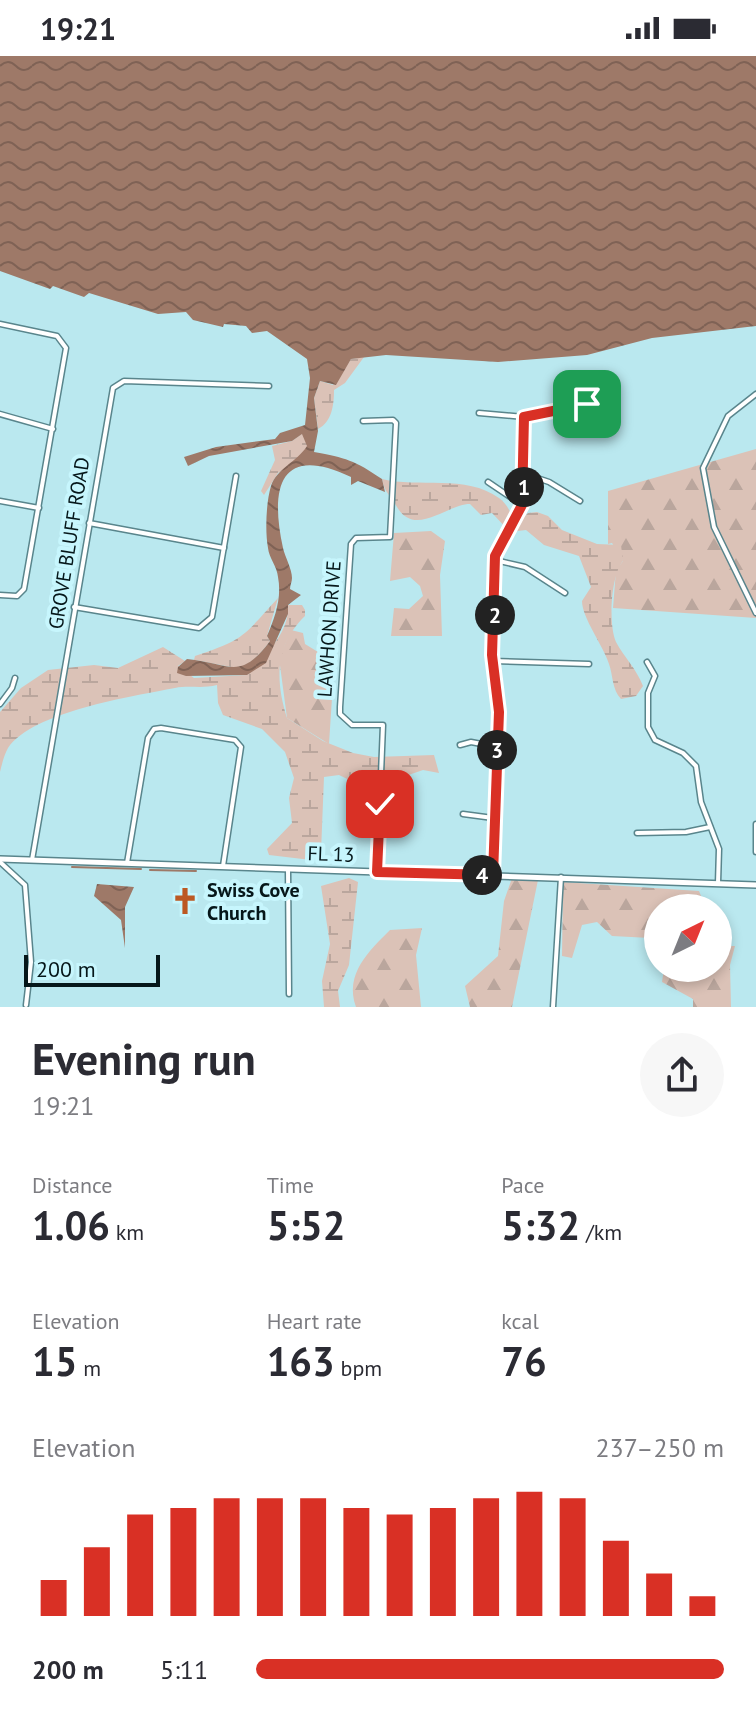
<!DOCTYPE html>
<meta charset="utf-8">
<style>
:root{--surface:#fff;--page:#f7f7f7;--text:#2b2b33;--muted:#7c7c81;--accent:#d93025}
body{margin:0;font-family:"PT Sans",sans-serif;background:var(--page);color:var(--text);height:100vh;display:flex;flex-direction:column;font-size:30px;white-space:nowrap}
*{box-sizing:border-box;margin:0}
p{font-size:26px;color:var(--muted)}
.icon{flex:none;width:44px;height:44px;fill:none;stroke:currentColor;stroke-width:2;stroke-linecap:round;stroke-linejoin:round}
.map{position:relative;height:951px;overflow:hidden}
.sheet{display:flex;flex-direction:column;background:var(--surface);flex:1}
.sheet>*{flex:none}
.needle{width:52px;rotate:43deg}
.buttons{position:absolute;left:644px;top:838px;display:grid;gap:16px}
.buttons a{display:grid;place-items:center;width:88px;height:88px;border-radius:50%;background:var(--surface);box-shadow:0 4px 12px #0003;font-size:40px}
.scale{position:absolute;left:24px;bottom:20px;width:136px;box-sizing:border-box;padding-left:8px;border:4px solid #06171a;border-top:0;font-size:22px;line-height:28px;white-space:nowrap;color:#06171a;-webkit-text-stroke:6px #c7f6fd;paint-order:stroke}
.pin{position:absolute;display:grid;place-items:center;width:68px;height:68px;color:#fff;margin:-34px;border-radius:16px;box-shadow:0 4px 12px #0006}
.km{position:absolute;width:40px;height:40px;margin:-20px;border-radius:50%;background:#222;color:#fff;font-size:22px;line-height:40px;text-align:center}
.round{display:grid;place-items:center;flex:none;width:84px;height:84px;border-radius:42px;background:var(--page)}
.headline{display:flex;align-items:center;justify-content:space-between;height:136px;padding:0 32px}
h1{font-size:44px;font-weight:800;line-height:60px}
.figures{display:grid;grid-template-columns:repeat(3,1fr);gap:12px;height:136px;padding:8px 32px}
.figures div{display:grid;align-content:center}
.figures b{font-size:40px;font-weight:800}
.figures small{font-size:22px;font-weight:400}
.figures p{font-size:22px}
.chart{height:224px;padding:16px 32px}
.chart p{display:flex;justify-content:space-between}
.chart svg{width:100%;height:144px;margin-top:8px;stroke:var(--accent);stroke-width:6}
ul{padding:0 32px;list-style:none;font-size:26px}
li{display:grid;grid-template-columns:128px 96px 1fr;align-items:center;height:60px}
li i{height:20px;border-radius:10px;background:var(--accent)}
.status{display:flex;justify-content:space-between;align-items:center;height:56px;padding:0 40px;background:var(--surface);direction:ltr}
.status svg{height:22px;fill:currentColor}
.map>svg:first-child{display:block}
.forest{fill:url(#forest-firs)}
.wetland{fill:url(#wetland-marsh)}
.water{fill:url(#water-waves)}
.lines{fill:none;stroke-linecap:round;stroke-linejoin:round}
.stream{stroke:#9e7968;stroke-width:2}
.minor-casing{stroke:#59858c;stroke-width:7}
.secondary-casing{stroke:#59858c;stroke-width:8}
.minor{stroke:#fff;stroke-width:4}
.secondary{stroke:#fff;stroke-width:5}
.route-casing{stroke:#fff;stroke-width:16}
.route{stroke:#d93025;stroke-width:10}
.labels{text-anchor:middle;stroke-width:8;stroke-linejoin:round;paint-order:stroke}
.street-label{font-size:20px;fill:#06171a;stroke:#c7f6fd}
.poi-label{font-size:20px;font-weight:bold;fill:#06171a;stroke:#c7f6fd;text-anchor:start}
</style>
<div class="status"><b>19:21</b><svg viewBox="0 0 49 12"><path d="M0 12V9h3v3zM5 12V6h3v6zM10 12V3h3v9zM15 12V0h3v12zM26 1h20v11H26zM47 4h2v5h-2z"/></svg></div>
<div class="map">
<svg width="756" height="951" viewBox="0 0 756 951">
<defs>
<pattern id="forest-firs" width="22" height="20" patternUnits="userSpaceOnUse" patternTransform="scale(2)"><rect width="22" height="20" fill="#dbc2b7"/><path d="M5 1l3.5 6h-7zM16 11l3.5 6h-7z" fill="#baa69d"/></pattern>
<pattern id="wetland-marsh" width="20" height="14" patternUnits="userSpaceOnUse" patternTransform="scale(2)"><rect width="20" height="14" fill="#dbc2b7"/><path d="M1 5h8M5 5V1M11 12h8M15 12V8" fill="none" stroke="#baa69d"/></pattern>
<pattern id="water-waves" width="16" height="10" patternUnits="userSpaceOnUse" patternTransform="scale(2)"><rect width="16" height="10" fill="#9e7968"/><path d="M0 5q4-4 8 0t8 0" fill="none" stroke="#7f6255"/></pattern>
</defs>
<rect width="100%" height="100%" fill="#bae8ef"/>
<g class="forest">
<path d="M756,393V562L613,552L616,514L623,505L612,487L608,488V435Z"/>
<path d="M431,475L445,485L440,519L442,580H391L394,552L409,553L423,540L420,530L410,521L390,525L394,477Z"/>
<path d="M291,574L303,577L305,588L318,596H335L329,688L287,662L279,602Z"/>
<path d="M512,822L538,824L512,951H470L465,930L498,900L504,845Z"/>
<path d="M563,826L699,835L706,852H658V900L650,882L612,880L597,866L582,869L572,902L562,900Z"/>
<path d="M422,872L416,899L421,951H356C344,918 369,895 390,874Z"/>
<path d="M718,890H735L730,909L731,951H693V943L662,926L664,912H718Z"/>
</g>
<g class="wetland">
<path d="M364,301L345,327L334,334C334,349 332,366 318,373L314,342L320,325L333,329L351,303Z"/>
<path d="M303,377L308,391L294,407L278,417L264,439L261,435L275,404L272,390L292,385Z"/>
<path d="M382,423C418,432 466,418 499,442C508,448 511,459 517,468L528,457L537,456L548,460L562,474L597,488L621,489L623,505C611,519 608,568 616,586C624,601 636,612 643,630L636,640L621,643C612,634 613,619 609,608C603,589 582,562 582,545L591,531L579,500L544,489L526,474L510,476L492,457L481,459L470,448C447,448 415,482 397,451C391,440 384,436 382,423Z"/>
<path d="M278,542L267,580L270,585C241,623 237,610 194,604L195,600C246,583 243,580 278,542Z"/>
<path d="M288,549H302L305,554V560C275,589 275,624 287,662L323,685L353,697L374,701L434,699L439,717L423,714L368,733L339,719L324,721L321,796L311,804L269,799L267,793L292,767L289,742L294,722L285,696L262,673L223,659L218,647L217,629C202,633 189,629 175,632C133,640 32,656 8,692C4,699 2,708 0,716V656L21,632L48,614L94,609L118,612L163,591L185,605L178,610L194,622L247,619C264,600 290,577 288,549Z"/>
<path d="M349,822L358,826L349,909L338,935L340,951H324L322,925L330,888L321,830Z"/>
</g>
<g class="water">
<path d="M0,0H756V270L652,282L587,299L498,306L386,299L351,303L336,329L320,325L314,342L318,375L314,396C346,402 354,404 382,423L385,436L358,425L351,429V421C282,388 269,428 283,492C285,501 292,513 292,522C292,526 290,529 290,533L301,539L288,549V558L266,607L247,619L186,620L177,617L178,611L187,603C232,608 240,625 270,585L267,580C275,561 282,542 278,521C277,510 269,502 268,492C265,476 266,446 271,430C277,412 297,406 307,390L302,378L292,385L209,400L188,410L184,401L216,391L275,383L280,377L305,369L310,322L307,303L267,275L252,277L246,270L224,268L223,271L193,264L186,256L158,258L89,237L84,241L53,230L50,233L0,215Z"/>
<path d="M97,828L134,831L125,851V892L121,864L94,840Z"/>
</g>
<g class="lines">
<g class="stream">
<path d="M72,811L141,813"/>
<path d="M150,814L196,815"/>
</g>
<g class="minor-casing">
<g id="minor">
<path d="M0,268L57,280L66,292L24,533L17,540L0,539"/>
<path d="M756,338L728,360L703,412L714,471L756,557"/>
<path d="M479,357L524,361L587,348"/>
<path d="M0,358L53,373"/>
<path d="M363,365L393,364L396,367L390,481L356,482L351,488L340,651V658L352,669H383L377,816"/>
<path d="M525,418L549,426L580,445"/>
<path d="M488,426L522,449"/>
<path d="M0,445L39,452"/>
<path d="M89,467L224,492"/>
<path d="M495,504L525,511L565,537"/>
<path d="M74,551L199,572L212,561L236,420"/>
<path d="M493,605L589,608"/>
<path d="M647,606L655,620L648,637V671L655,684L683,697L696,710L701,746L719,793L718,827"/>
<path d="M0,648L12,632L15,622"/>
<path d="M460,689L471,686L497,691"/>
<path d="M463,758L493,762"/>
<path d="M756,768V796"/>
<path d="M637,777L686,776L710,771"/>
<path d="M32,804L113,332L124,325L269,330"/>
<path d="M0,806L25,829L31,906L26,949"/>
<path d="M127,807L148,682L154,673L161,672L235,684L241,691L223,810"/>
<path d="M288,813L289,938"/>
<path d="M493,819L499,656L492,599L495,500L523,442L524,361"/>
<path d="M553,951L561,821"/>
</g>
</g>
<g class="secondary-casing">
<path id="secondary" d="M0,803L756,829"/>
</g>
<use href="#minor" class="minor"/>
<use href="#secondary" class="secondary"/>
</g>
<g class="lines">
<g class="route-casing">
<path id="route" d="M380,748L377,816L493,819L499,656L492,599L495,500L522,449L524,361L587,348"/>
</g>
<use href="#route" class="route"/>
</g>
<defs>
<g id="church-bare" transform="scale(2.16)"><path d="M-1.2-6h2.4v3.5h3.3v2.4h-3.3V6h-2.4V-.1h-3.3v-2.4h3.3Z" fill="#bc5923" stroke="#c7f6fd" stroke-width="2.5" paint-order="stroke"/></g>
</defs>
<g fill-rule="evenodd">
<use href="#church-bare" x="185" y="845"/>
</g>
<g class="labels">
<g class="street-label">
<text transform="translate(69 487) rotate(-81)" y="7">GROVE BLUFF ROAD</text>
<text transform="translate(329 573) rotate(-86)" y="7">LAWHON DRIVE</text>
<text transform="translate(331 798) rotate(2)" y="7">FL 13</text>
</g>
<g class="poi-label">
<text x="207" y="841">Swiss Cove<tspan x="207" dy="23">Church</tspan></text>
</g>
</g>
</svg>
<div class="buttons">
<a><svg class="needle" viewBox="-14 -14 28 28"><path d="M0-13l5 13h-10z" fill="#e53935"/><path d="M0 13l5-13h-10z" fill="#7c7c81"/></svg></a>
</div>
<div class="scale">200 m</div>
<div class="pin" style="left:587px;top:348px;background:#1e9e55"><svg class="icon" aria-label="arrive" viewBox="0 0 24 24"><path d="M6 21V4h12l-3 4 3 4H6"/></svg></div>
<div class="pin" style="left:380px;top:748px;background:#d93025"><svg class="icon" aria-label="check" viewBox="0 0 24 24"><path d="M5 12l5 5 9-10"/></svg></div>
<b class="km" style="left:524px;top:431px">1</b>
<b class="km" style="left:495px;top:559px">2</b>
<b class="km" style="left:497px;top:694px">3</b>
<b class="km" style="left:482px;top:819px">4</b>
</div>
<section class="sheet">
<div class="headline"><div><h1>Evening run</h1><p>19:21</p></div><a class="round"><svg class="icon" aria-label="share" viewBox="0 0 24 24"><path d="M12 15V3M7 8l5-5 5 5M5 13v7h14v-7"/></svg></a></div>
<div class="figures">
<div><p>Distance</p><b>1.06<small> km</small></b></div>
<div><p>Time</p><b>5:52</b></div>
<div><p>Pace</p><b>5:32<small> /km</small></b></div>
</div>
<div class="figures">
<div><p>Elevation</p><b>15<small> m</small></b></div>
<div><p>Heart rate</p><b>163<small> bpm</small></b></div>
<div><p>kcal</p><b>76</b></div>
</div>
<div class="chart"><p><span>Elevation</span>237–250 m</p>
<svg viewBox="0 0 160 44" preserveAspectRatio="none"><path d="M5 44V33M15 44V23M25 44V13M35 44V11M45 44V8M55 44V8M65 44V8M75 44V11M85 44V13M95 44V11M105 44V8M115 44V6M125 44V8M135 44V21M145 44V31M155 44V38"/></svg>
</div>
<ul>
<li><b>200 m</b>5:11<i style="width:100%"></i></li>
</ul>
</section>
